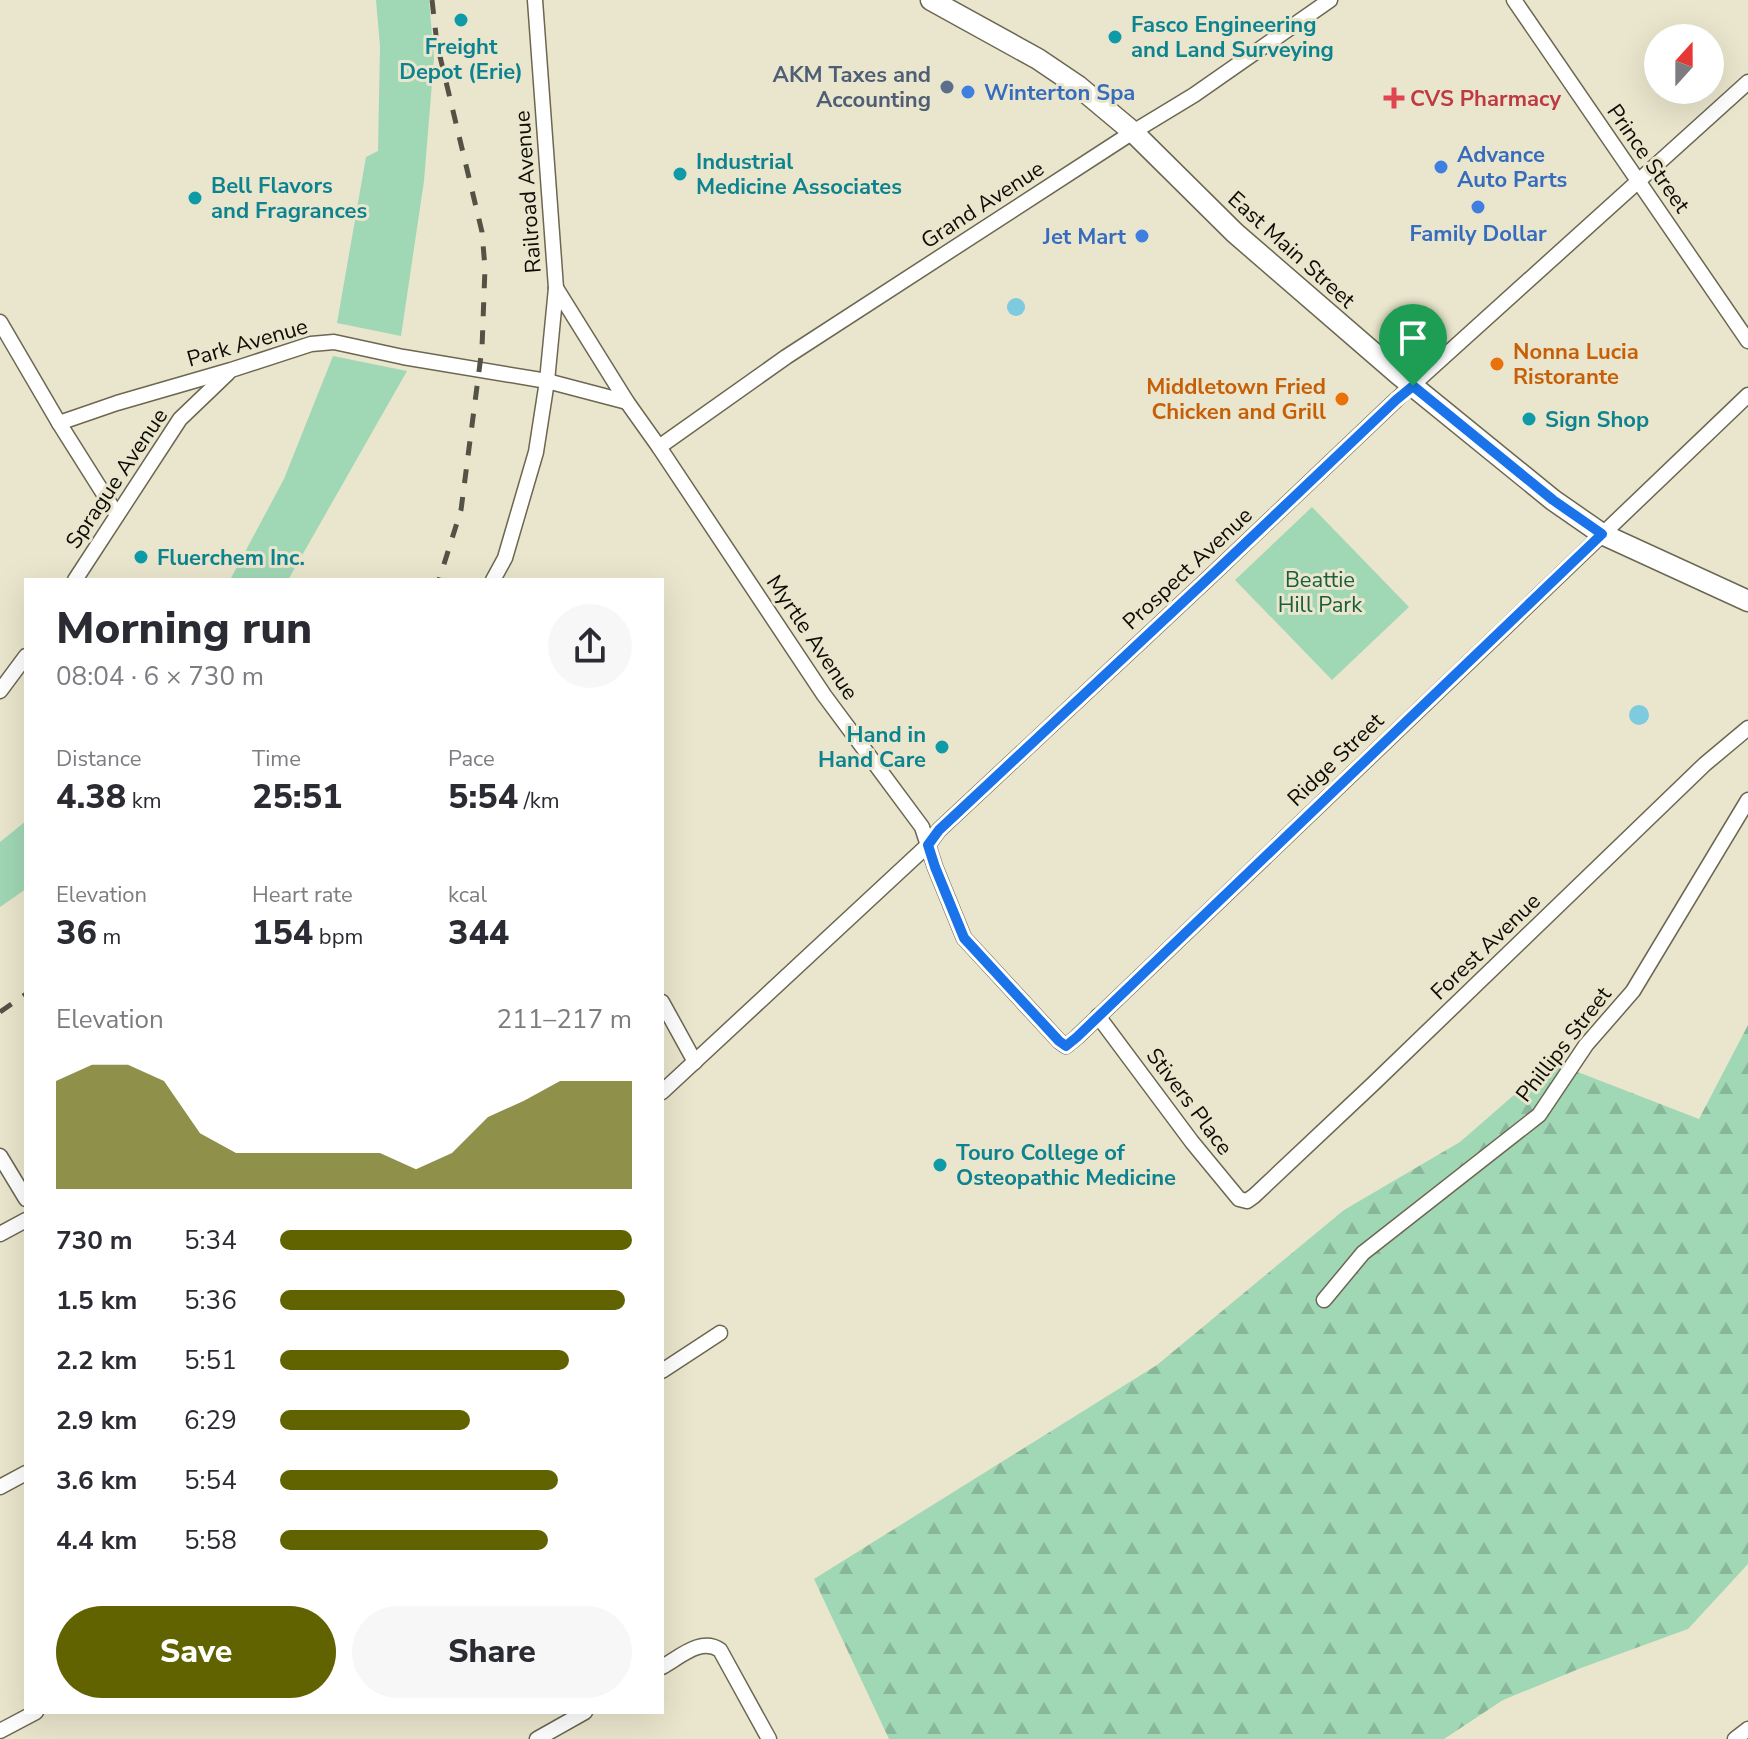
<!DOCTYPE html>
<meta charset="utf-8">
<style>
:root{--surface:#fff;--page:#f7f7f7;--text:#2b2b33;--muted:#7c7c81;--accent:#606300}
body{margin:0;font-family:"Nunito Sans",sans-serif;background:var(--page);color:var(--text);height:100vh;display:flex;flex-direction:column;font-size:30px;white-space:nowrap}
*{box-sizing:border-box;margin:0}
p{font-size:26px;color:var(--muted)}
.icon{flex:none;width:44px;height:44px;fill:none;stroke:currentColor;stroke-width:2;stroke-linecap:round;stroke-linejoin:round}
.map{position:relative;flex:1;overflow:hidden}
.panel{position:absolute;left:24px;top:578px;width:640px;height:1136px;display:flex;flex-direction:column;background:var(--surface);border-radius:0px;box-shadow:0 8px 32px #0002}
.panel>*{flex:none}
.needle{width:52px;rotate:21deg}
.controls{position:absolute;left:1644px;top:24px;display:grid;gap:16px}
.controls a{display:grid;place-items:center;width:80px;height:80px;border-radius:50%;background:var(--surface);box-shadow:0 8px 32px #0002;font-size:40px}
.pin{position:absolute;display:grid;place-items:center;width:68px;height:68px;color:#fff;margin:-82px -34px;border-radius:50% 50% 50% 0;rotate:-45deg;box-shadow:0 0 8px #0007}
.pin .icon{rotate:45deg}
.round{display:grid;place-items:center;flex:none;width:84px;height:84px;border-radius:42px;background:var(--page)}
.head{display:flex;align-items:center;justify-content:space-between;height:136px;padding:0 32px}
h1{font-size:44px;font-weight:800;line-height:60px}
.metrics{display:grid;grid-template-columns:repeat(3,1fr);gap:12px;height:136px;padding:8px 32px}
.metrics div{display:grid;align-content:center}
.metrics b{font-size:34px;font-weight:800}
.metrics small{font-size:22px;font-weight:400}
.metrics p{font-size:22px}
.chart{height:224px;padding:16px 32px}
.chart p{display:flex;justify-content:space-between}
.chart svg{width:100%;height:144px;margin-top:8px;fill:var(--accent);opacity:.7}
.cta{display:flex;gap:16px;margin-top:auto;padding:16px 32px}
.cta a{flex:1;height:92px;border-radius:48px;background:var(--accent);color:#fff;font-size:32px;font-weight:800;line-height:92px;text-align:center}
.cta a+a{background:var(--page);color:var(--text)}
ul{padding:0 32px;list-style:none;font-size:26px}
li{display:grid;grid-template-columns:128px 96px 1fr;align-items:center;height:60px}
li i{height:20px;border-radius:10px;background:var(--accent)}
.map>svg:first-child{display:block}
.green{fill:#a0d7b5}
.forest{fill:url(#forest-firs)}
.water{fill:#7ecade}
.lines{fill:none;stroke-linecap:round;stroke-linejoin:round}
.street-casing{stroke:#6b6751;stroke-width:17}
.secondary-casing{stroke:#6b6751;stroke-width:23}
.street{stroke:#fff;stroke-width:14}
.secondary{stroke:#fff;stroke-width:20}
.rail{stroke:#545245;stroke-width:5;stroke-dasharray:14 14;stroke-linecap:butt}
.route-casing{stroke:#fff;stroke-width:16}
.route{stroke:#1a73e8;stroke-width:10}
.culture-dot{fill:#0f9aa8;stroke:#eae6cd;stroke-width:3}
.service-dot{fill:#5c6f8a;stroke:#eae6cd;stroke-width:3}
.shop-dot{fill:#3f7fe0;stroke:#eae6cd;stroke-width:3}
.health-dot{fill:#e0444e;stroke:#eae6cd;stroke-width:3}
.food-dot{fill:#e8710a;stroke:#eae6cd;stroke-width:3}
.labels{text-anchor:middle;stroke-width:6;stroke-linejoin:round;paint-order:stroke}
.culture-label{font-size:22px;font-weight:bold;fill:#0d838f;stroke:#eae6cd;text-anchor:start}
.service-label{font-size:22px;font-weight:bold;fill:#4e5e75;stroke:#eae6cd;text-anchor:end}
.shop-label{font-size:22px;font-weight:bold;fill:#366cbe;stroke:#eae6cd;text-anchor:start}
.health-label{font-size:22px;font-weight:bold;fill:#be3a42;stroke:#eae6cd;text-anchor:start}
.street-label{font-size:22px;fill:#0d0c05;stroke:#eae6cd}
.food-label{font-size:22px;font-weight:bold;fill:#c56008;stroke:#eae6cd;text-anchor:start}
.park-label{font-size:22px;fill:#195d3b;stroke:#eae6cd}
</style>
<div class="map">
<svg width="1748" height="1739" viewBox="0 0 1748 1739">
<defs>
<pattern id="forest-firs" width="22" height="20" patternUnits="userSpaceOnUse" patternTransform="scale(2)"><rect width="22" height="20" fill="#a0d7b5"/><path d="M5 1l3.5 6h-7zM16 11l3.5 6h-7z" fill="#89b79a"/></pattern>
</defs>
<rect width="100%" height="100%" fill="#eae6cd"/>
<g class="green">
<path d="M376,0H429L434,58L424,181L401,336L337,323L366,157L378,151L380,46Z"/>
<path d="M333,356L407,371L288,580H230L284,479Z"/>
<path d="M1312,507L1409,607L1332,680L1235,580Z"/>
<path d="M26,821V889L0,907V842Z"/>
</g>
<path class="forest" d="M1748,1025V1564L1688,1629L1581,1668L1503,1700L1444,1739H889L814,1579L1157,1365L1344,1210L1460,1142L1552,1062L1699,1119Z"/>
<g class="water">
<circle cx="1016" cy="307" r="9"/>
<circle cx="1639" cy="715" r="10"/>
</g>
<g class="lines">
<g class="street-casing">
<g id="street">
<path d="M1514,0L1748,341"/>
<path d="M556,288L627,402L659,447L824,695L922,827L935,867L964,938L1059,1041L1066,1046L1077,1037L1748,395"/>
<path d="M0,322L59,423L117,515"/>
<path d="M59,423L117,403L231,370L311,344L334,342L403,357L547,381L627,402"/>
<path d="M659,447L786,357L1133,132L1194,95L1330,0"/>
<path d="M75,580L180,419L228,373"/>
<path d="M493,580L505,558L536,452L547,381L556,288L535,0"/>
<path d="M0,691L26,656"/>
<path d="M662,1002L695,1062"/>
<path d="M1098,1016L1192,1142L1239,1199L1247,1201L1254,1196L1373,1084L1705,764L1748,728"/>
<path d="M662,1092L928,845L939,830L1214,573L1396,400L1748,82"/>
<path d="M0,1156L26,1199"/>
<path d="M0,1234L26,1220"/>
<path d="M1324,1300L1363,1253L1539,1115L1586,1045L1633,991L1748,800"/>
<path d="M662,1371L720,1333"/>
<path d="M0,1487L26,1473"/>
<path d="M662,1667C680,1657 701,1637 720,1650L769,1739"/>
<path d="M0,1731L36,1712"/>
<path d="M537,1739L585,1712"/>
<path d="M1735,1739L1748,1729"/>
</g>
</g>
<g class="secondary-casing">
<path id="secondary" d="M931,0L1038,59L1078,86L1133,132L1235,233L1398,374L1553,500L1602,534L1748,601"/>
</g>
<use href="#street" class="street"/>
<use href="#secondary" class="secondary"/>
<g class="rail">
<path d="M432,0L437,44L482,232L485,268L482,348L461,510L439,580"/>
<path d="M0,1012L26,994"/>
</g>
</g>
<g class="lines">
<g class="route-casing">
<path id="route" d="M1413,386L1553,500L1602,534L1077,1037L1066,1046L1059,1041L964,938L935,867L928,845L939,830L1214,573L1396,400Z"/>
</g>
<use href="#route" class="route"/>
</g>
<g class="culture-dot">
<circle cx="461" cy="20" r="8"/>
<circle cx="1115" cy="37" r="8"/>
<circle cx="680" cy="174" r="8"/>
<circle cx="195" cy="198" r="8"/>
<circle cx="1529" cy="419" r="8"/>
<circle cx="141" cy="557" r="8"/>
<circle cx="942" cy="747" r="8"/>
<circle cx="940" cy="1165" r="8"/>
</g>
<circle class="service-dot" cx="947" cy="87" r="8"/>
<g class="shop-dot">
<circle cx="968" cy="92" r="8"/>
<circle cx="1441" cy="167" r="8"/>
<circle cx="1478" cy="207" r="8"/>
<circle cx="1142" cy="236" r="8"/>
</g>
<path class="health-dot" d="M1390 86h8v8h8v8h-8v8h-8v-8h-8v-8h8z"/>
<g class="food-dot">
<circle cx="1497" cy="364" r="8"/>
<circle cx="1342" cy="399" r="8"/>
</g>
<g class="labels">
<g class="culture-label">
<text x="1131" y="32">Fasco Engineering<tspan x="1131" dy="25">and Land Surveying</tspan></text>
<text x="461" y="54" text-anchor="middle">Freight<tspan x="461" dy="25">Depot (Erie)</tspan></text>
<text x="696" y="169">Industrial<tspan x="696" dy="25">Medicine Associates</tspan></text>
<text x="211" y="193">Bell Flavors<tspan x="211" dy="25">and Fragrances</tspan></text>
<text x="1545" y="427">Sign Shop</text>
<text x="157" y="565">Fluerchem Inc.</text>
<text x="926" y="742" text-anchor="end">Hand in<tspan x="926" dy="25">Hand Care</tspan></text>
<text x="956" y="1160">Touro College of<tspan x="956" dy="25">Osteopathic Medicine</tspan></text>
</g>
<g class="service-label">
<text x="931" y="82">AKM Taxes and<tspan x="931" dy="25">Accounting</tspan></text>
</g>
<g class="shop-label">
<text x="984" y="100">Winterton Spa</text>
<text x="1457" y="162">Advance<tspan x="1457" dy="25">Auto Parts</tspan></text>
<text x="1478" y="241" text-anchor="middle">Family Dollar</text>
<text x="1126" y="244" text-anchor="end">Jet Mart</text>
</g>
<g class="health-label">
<text x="1410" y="106">CVS Pharmacy</text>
</g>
<g class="street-label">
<text transform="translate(1649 158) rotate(55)" y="8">Prince Street</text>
<text transform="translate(527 192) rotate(-94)" y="8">Railroad Avenue</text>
<text transform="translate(982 204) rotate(-33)" y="8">Grand Avenue</text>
<text transform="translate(1292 249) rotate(42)" y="8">East Main Street</text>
<text transform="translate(247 342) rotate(-16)" y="8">Park Avenue</text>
<text transform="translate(116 478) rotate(-56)" y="8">Sprague Avenue</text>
<text transform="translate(1187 568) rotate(-43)" y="8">Prospect Avenue</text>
<text transform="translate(813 637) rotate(56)" y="8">Myrtle Avenue</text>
<text transform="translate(1335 759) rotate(-44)" y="8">Ridge Street</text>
<text transform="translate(1485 946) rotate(-44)" y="8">Forest Avenue</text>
<text transform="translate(1563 1044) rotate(-52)" y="8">Phillips Street</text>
<text transform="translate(1190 1101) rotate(53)" y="8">Stivers Place</text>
</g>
<g class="food-label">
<text x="1513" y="359">Nonna Lucia<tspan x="1513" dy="25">Ristorante</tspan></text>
<text x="1326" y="394" text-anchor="end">Middletown Fried<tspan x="1326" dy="25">Chicken and Grill</tspan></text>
</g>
<g class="park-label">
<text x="1320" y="587">Beattie<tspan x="1320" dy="25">Hill Park</tspan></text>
</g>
</g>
</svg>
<div class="controls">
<a><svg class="needle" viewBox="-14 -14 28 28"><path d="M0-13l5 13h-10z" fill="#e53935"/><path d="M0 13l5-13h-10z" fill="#7c7c81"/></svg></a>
</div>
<div class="pin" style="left:1413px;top:386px;background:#1e9e55"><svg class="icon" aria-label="arrive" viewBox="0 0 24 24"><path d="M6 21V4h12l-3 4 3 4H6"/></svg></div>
<section class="panel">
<div class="head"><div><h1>Morning run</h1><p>08:04 · 6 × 730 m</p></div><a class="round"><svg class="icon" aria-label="share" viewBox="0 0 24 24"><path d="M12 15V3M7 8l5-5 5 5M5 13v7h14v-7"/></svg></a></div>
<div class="metrics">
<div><p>Distance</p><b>4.38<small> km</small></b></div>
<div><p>Time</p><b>25:51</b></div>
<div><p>Pace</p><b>5:54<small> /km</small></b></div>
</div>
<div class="metrics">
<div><p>Elevation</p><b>36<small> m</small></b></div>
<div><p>Heart rate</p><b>154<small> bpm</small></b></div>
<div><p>kcal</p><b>344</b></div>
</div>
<div class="chart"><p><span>Elevation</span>211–217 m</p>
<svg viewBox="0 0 160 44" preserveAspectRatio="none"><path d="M0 44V11L10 6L20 6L30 11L40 27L50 33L60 33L70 33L80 33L90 33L100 38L110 33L120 22L130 17L140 11L150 11L160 11V44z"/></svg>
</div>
<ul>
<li><b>730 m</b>5:34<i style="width:100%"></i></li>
<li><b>1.5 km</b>5:36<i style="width:98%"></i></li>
<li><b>2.2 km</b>5:51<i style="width:82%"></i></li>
<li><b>2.9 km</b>6:29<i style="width:54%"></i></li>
<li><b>3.6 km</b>5:54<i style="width:79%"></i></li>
<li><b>4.4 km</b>5:58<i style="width:76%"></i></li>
</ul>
<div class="cta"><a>Save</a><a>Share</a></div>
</section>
</div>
